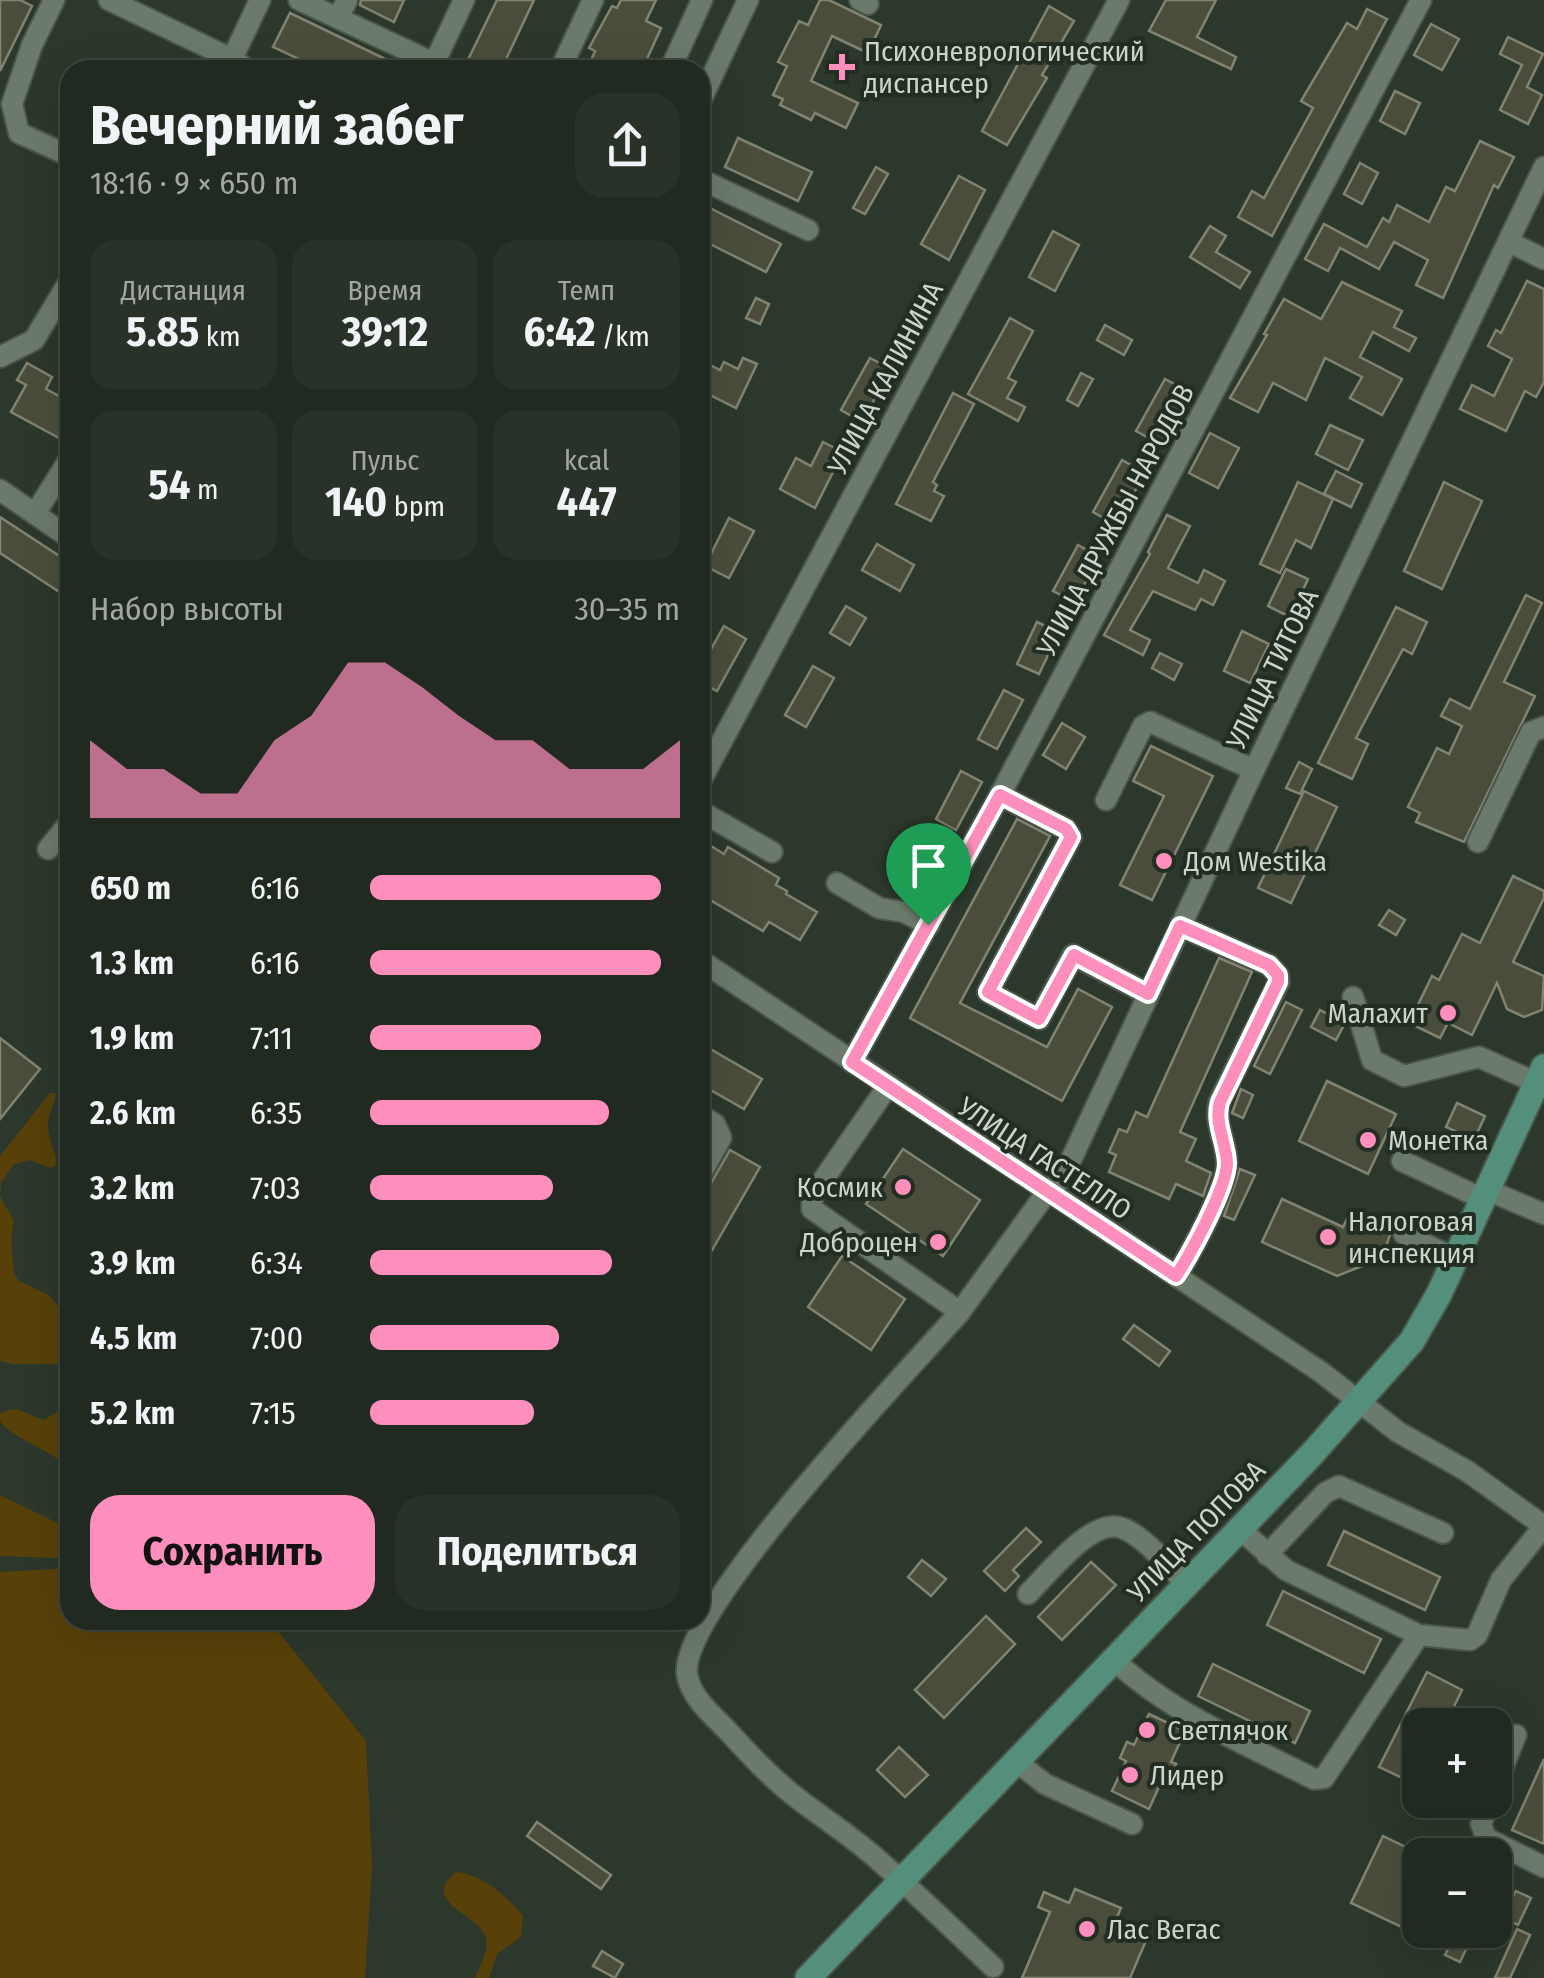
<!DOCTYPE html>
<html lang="ru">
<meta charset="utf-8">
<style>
:root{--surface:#212a20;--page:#293229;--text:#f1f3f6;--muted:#a2a7a5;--line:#3e463e;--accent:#fe8ebc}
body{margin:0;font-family:"Fira Sans Condensed",sans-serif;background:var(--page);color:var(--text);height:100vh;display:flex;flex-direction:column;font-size:38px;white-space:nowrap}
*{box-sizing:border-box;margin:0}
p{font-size:32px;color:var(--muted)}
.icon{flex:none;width:55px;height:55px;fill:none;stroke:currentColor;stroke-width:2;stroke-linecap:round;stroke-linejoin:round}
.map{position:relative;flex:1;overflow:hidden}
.details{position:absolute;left:60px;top:60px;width:650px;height:1570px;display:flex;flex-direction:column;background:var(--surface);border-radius:30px;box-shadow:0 10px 40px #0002,0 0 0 2px var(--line)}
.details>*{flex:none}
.controls{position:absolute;left:1402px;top:1708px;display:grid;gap:20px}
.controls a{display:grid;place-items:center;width:110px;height:110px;border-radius:20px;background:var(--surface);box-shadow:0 10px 40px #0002,0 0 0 2px var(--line);font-size:50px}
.pin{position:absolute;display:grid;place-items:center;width:85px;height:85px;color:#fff;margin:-102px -42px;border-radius:50% 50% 50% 0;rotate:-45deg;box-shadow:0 0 10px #0007}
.pin .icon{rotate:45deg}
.round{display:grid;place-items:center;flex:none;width:105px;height:105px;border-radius:30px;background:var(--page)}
.head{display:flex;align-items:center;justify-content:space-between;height:170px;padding:0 30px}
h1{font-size:55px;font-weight:700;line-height:75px}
.metrics{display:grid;grid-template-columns:repeat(3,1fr);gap:15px;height:170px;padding:10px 30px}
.metrics div{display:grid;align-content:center;border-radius:25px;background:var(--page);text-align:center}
.metrics b{font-size:42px;font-weight:700}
.metrics small{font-size:28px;font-weight:400}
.metrics p{font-size:28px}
.chart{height:280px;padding:20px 30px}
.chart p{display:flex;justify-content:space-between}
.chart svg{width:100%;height:180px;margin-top:10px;fill:var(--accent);opacity:.7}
.action{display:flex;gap:20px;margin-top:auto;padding:20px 30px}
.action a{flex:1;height:115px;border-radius:30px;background:var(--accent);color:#111;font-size:40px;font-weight:700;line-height:115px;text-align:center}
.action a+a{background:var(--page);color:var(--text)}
ul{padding:0 30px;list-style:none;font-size:32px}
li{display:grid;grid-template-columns:160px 120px 1fr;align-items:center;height:75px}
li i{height:25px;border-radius:12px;background:var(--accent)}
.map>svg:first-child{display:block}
.green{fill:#584109}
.building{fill:#4b4d3c;stroke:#818471;stroke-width:2.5}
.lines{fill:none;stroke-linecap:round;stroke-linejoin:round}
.minor-casing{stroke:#4b564b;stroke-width:24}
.major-casing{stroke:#4b564b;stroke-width:29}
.minor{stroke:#6b7a6b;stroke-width:20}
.major{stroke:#548f7c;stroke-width:25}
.route-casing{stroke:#fff;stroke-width:20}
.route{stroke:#fe8ebc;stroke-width:12}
.poi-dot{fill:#fe8ebc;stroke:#222e22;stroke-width:4}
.labels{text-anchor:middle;stroke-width:8;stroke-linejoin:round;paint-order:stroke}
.poi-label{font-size:28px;fill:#ccd4cb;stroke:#222e22;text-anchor:start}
.street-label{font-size:28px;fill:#ccd4cb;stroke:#222e22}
</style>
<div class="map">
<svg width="1544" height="1978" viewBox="0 0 1544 1978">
<rect width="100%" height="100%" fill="#2c382b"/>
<g class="green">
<path d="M50,1093H56C55,1104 48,1113 48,1125C47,1139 57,1150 56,1165L50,1168L30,1160L14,1164L1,1183L0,1195V1156Z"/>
<path d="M0,1196L14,1221C9,1240 13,1255 14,1274L19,1281L49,1295L70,1322V1364H13L0,1361Z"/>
<path d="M70,1387V1469C50,1448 13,1440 0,1421V1414C19,1403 25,1415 44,1420L60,1410L65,1392Z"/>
<path d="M0,1495L70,1529V1554L55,1558L0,1556Z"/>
<path d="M70,1568V1620H269L366,1741L372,1866L365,1978H0V1572Z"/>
<path d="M456,1872C484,1875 506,1896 523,1916L521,1937L497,1954L489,1978H475C479,1967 489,1952 486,1939C481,1914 418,1903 456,1872Z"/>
</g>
<g class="building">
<path d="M0,0H20L32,6L0,71Z"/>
<path d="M361,0H404L394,22L360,5Z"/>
<path d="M497,0H534L501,70H463Z"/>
<path d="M621,0H656L646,21L661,28L642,70H587L595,51L589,48L612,6L617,8Z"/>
<path d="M820,0H829L881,25L868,53L832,36L811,81L858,103L846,128L815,113L811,120L780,105L783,99L773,95L787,66L778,62L799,21L808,25Z"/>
<path d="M1166,0H1216L1197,37L1236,57L1231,69L1149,31Z"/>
<path d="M1049,6L1074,21L1042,75L1047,78L1007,145L982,131Z"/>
<path d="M1367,9L1387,19L1272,236L1238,217L1252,191L1264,198L1313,108L1301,101L1347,23L1357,29Z"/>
<path d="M290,13L408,70H322L273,47Z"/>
<path d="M1431,24L1459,39L1442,70L1414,55Z"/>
<path d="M1508,37L1543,54L1527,87L1542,95L1528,124L1500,110L1522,65L1500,54Z"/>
<path d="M1395,91L1420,103L1405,134L1380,121Z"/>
<path d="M738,138L812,172L798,201L725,167Z"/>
<path d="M1480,141L1514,157L1498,188L1494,185L1443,298L1416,285L1428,260L1394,242L1379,269L1340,248L1328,271L1305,259L1324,224L1367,247L1383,218L1389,222L1397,205L1429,222L1446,187L1455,191Z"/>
<path d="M1360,163L1378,173L1362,204L1344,194Z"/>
<path d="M876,167L888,174L865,214L853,208Z"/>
<path d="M959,176L985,190L949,260L921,244Z"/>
<path d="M706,206L781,244L766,272L700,239V217Z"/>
<path d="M1210,226L1226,236L1216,252L1250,272L1240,288L1190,257Z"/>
<path d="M1053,231L1079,245L1055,291L1029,277Z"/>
<path d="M1527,281L1544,289V382L1536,397L1525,391L1506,431L1460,409L1472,385L1494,396L1512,359L1488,346L1496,330L1501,333Z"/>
<path d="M1342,282L1402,311L1394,327L1416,338L1409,351L1373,332L1360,357L1402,379L1382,415L1350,398L1362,377L1325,358L1306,400L1273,383L1258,412L1230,398L1267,335L1264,334L1284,299L1321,319Z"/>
<path d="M756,298L769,304L760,324L746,318Z"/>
<path d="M1010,318L1033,331L1008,378L1016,382L1007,398L1025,407L1018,421L968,394Z"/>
<path d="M1105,325L1132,340L1124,355L1097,340Z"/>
<path d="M743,358L757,364L736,408L700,390V360L720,370L724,362L738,369Z"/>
<path d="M870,358L891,369L862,422L841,410Z"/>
<path d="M27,363L52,377L46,389L70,402V444L11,412L26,385L17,380Z"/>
<path d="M1081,373L1093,379L1078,406L1067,400Z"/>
<path d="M1165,379L1189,392L1160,444L1136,431Z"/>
<path d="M953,393L974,404L933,482L937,485L934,491L944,496L931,521L896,504Z"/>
<path d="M1330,425L1363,440L1348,470L1316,454Z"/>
<path d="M1210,433L1239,448L1218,488L1189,473Z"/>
<path d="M823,442L843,452L815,508L780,489L796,458L811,466Z"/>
<path d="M1122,460L1145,473L1116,525L1093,512Z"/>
<path d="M1336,471L1362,484L1351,507L1324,494Z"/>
<path d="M1298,482L1333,499L1311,548L1296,540L1280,573L1260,564Z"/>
<path d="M1444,482L1482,501L1442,589L1404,571Z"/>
<path d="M1167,515L1190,526L1168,568L1198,583L1204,570L1225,581L1213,605L1201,599L1195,610L1153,591L1130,630L1150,640L1143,655L1104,635L1150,554L1148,552Z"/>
<path d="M0,517L70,563V599L0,553Z"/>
<path d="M729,518L754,531L729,578L705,566Z"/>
<path d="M877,544L914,565L900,591L862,570Z"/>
<path d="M1078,545L1099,557L1075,602L1053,591Z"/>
<path d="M1286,569L1308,579L1290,617L1268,606Z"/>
<path d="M1526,595L1542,603L1504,682L1535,696L1464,842L1416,822L1420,813L1408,807L1437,748L1449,754L1462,726L1441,716L1450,699L1470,709Z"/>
<path d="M846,606L866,618L850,645L830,633Z"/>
<path d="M1396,607L1427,622L1412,654L1403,649L1356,738L1368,744L1352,779L1318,763Z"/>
<path d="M1037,622L1059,632L1039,674L1017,664Z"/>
<path d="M724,626L746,639L717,691L700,682V669Z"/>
<path d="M1242,631L1269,644L1250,683L1224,671Z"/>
<path d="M1160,653L1182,664L1174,680L1152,668Z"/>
<path d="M813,666L834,678L806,727L785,715Z"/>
<path d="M1004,690L1023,700L997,749L978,739Z"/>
<path d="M1062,723L1085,737L1066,769L1043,755Z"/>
<path d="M1151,746L1213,776L1152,900L1120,885L1164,796L1133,781Z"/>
<path d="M1299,762L1312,769L1300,794L1286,788Z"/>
<path d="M961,771L982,782L956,830L936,819Z"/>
<path d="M1304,791L1337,807L1291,903L1258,888Z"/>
<path d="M1017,819L1050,836L960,1003L1047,1047L1078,989L1112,1007L1062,1101L910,1018Z"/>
<path d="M711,846L724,854L728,847L779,878L776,885L787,891L786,894L817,912L800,940L769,922L763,931L700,894V865Z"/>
<path d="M1513,876L1544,891V898L1513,962L1544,976L1542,1010L1524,1017L1507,1009L1497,983L1472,1035L1448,1023L1440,1038L1409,1023L1432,976L1439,980L1462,934L1480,943Z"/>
<path d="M1389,910L1405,920L1396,935L1379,925Z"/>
<path d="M1219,958L1252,972L1180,1132L1196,1139L1186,1161L1211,1173L1203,1196L1176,1184L1169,1199L1109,1172L1116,1155L1109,1152L1119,1129L1127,1132L1136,1112L1147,1117Z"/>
<path d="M1286,1002L1302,1010L1270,1074L1254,1066Z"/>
<path d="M1320,1010L1345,1023L1336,1040L1311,1027Z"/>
<path d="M0,1038L40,1069L0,1119Z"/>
<path d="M700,1043L762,1079L744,1109L700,1084Z"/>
<path d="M1327,1081L1396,1114L1368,1174L1299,1141Z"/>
<path d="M1241,1089L1253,1095L1243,1118L1232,1113Z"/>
<path d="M1457,1103L1485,1116L1474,1140L1446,1127Z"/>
<path d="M903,1149L980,1200L943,1256L866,1204Z"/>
<path d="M730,1150L760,1167L700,1271V1190L711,1183Z"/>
<path d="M1240,1169L1255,1175L1234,1220L1224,1216Z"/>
<path d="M1282,1199L1343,1227L1350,1213L1391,1232L1382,1258L1337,1276L1262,1242Z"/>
<path d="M842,1256L905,1299L871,1350L808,1307Z"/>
<path d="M1134,1325L1170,1351L1159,1366L1123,1339Z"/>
<path d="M1026,1528L1041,1542L1013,1570L1019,1576L1005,1591L984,1571Z"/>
<path d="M1344,1531L1440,1577L1425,1610L1328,1565Z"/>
<path d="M922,1560L946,1579L931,1596L908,1577Z"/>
<path d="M1091,1562L1116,1585L1062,1640L1038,1617Z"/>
<path d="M1283,1591L1381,1639L1364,1673L1267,1625Z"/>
<path d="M986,1616L1015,1644L944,1718L915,1690Z"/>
<path d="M1213,1664L1310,1711L1295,1743L1198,1696Z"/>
<path d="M1427,1672L1462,1690L1445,1725H1420V1774L1415,1784L1379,1767Z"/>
<path d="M1149,1714L1185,1731L1171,1762L1176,1764L1169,1780L1163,1778L1149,1809L1112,1791L1126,1761L1120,1758L1127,1742L1134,1745Z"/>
<path d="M899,1747L928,1775L905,1797L877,1770Z"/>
<path d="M1544,1759V1844L1512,1830Z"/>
<path d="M537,1822L611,1875L601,1889L527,1836Z"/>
<path d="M1383,1836L1420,1854V1930H1475L1460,1962L1445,1955L1448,1949L1351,1903Z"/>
<path d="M1075,1889L1121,1908L1115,1922L1148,1936L1130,1978H1022L1050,1912L1038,1907L1044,1892L1069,1903Z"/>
<path d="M1495,1890L1512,1898L1516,1891L1531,1898L1518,1925L1495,1914Z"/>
<path d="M1517,1929L1530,1935L1510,1978H1495Z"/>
<path d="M602,1951L623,1964L615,1978L593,1966Z"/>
</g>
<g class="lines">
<g class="minor-casing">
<g id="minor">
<path d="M54,0L32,45L12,104L19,133L70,156"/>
<path d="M109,0L232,59"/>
<path d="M299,0L434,63"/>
<path d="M860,0L868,4"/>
<path d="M338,18L347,0"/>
<path d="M248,70L232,59L260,0"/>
<path d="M431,70L464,0"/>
<path d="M560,70L593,0"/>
<path d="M670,70L702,0"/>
<path d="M700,102L748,0"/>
<path d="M700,179L808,230"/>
<path d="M1509,242L1544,259"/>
<path d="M0,357L34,340L70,280"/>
<path d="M0,490L70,538"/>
<path d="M35,514L70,458"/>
<path d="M700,782L1119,0"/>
<path d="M1000,795L1066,829L1071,837L988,992L1039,1019L1073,955L1148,994"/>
<path d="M1106,800L1143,726L1150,722L1254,770"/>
<path d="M700,811L772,852"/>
<path d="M1478,842L1531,732L1544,727"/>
<path d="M48,849L70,822"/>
<path d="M837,883L879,908L904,912L929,925"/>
<path d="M700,960L1321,1372L1398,1432L1467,1471L1544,1526"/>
<path d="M1353,997L1372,1060L1404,1076L1479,1057L1537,1083"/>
<path d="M852,1062L1000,795L1421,0"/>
<path d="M888,1086L812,1196V1209L960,1312L1047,1192"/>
<path d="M700,1115L715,1124L721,1138L700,1176"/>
<path d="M1402,1161L1483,1199"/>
<path d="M1487,1190L1544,1214"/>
<path d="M1050,1194L1069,1164L1254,770L1544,167"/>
<path d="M1404,1234L1456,1259"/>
<path d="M1176,1276C1190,1254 1227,1188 1227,1163C1226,1141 1214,1124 1219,1102L1279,982L1278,975L1269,965L1180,926"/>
<path d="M960,1312C910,1369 679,1610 687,1674C690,1696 711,1714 726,1729C748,1753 771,1778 797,1798C823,1818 851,1836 876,1858C916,1893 954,1930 993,1967"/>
<path d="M1240,1529L1286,1570L1419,1635"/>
<path d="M1267,1555L1325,1493L1339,1486L1443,1533"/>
<path d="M1028,1594C1048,1574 1092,1517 1122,1528C1143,1535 1171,1569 1187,1585"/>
<path d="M1114,1660C1171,1713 1245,1744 1314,1779L1324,1778L1419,1635L1470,1640L1477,1635L1501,1580L1544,1526"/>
<path d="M1017,1762L1045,1784L1132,1824"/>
<path d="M1495,1787L1516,1735"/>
<path d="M1490,1800L1481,1824L1486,1838L1544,1867"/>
</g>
</g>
<g class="major-casing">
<path id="major" d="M808,1978L1311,1455L1412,1341L1439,1294L1544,1067"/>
</g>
<use href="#minor" class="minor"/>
<use href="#major" class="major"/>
</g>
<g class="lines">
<g class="route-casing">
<path id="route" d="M1000,795L1066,829L1071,837L988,992L1039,1019L1074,955L1148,994L1180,926L1269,965L1278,975V982L1220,1102C1214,1123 1226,1141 1227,1163C1227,1187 1190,1255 1176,1276L852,1062Z"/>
</g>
<use href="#route" class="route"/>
</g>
<g class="poi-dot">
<path d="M837 52h10v10h10v10h-10v10h-10v-10h-10v-10h10z"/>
<circle cx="1164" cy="861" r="10"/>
<circle cx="1448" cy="1013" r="10"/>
<circle cx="1368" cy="1140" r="10"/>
<circle cx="903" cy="1187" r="10"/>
<circle cx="1328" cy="1237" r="10"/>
<circle cx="938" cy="1242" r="10"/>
<circle cx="1147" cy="1730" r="10"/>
<circle cx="1130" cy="1775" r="10"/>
<circle cx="1087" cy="1929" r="10"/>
</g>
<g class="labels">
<g class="poi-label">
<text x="864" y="61">Психоневрологический<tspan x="864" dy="32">диспансер</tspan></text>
<text x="1184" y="871">Дом Westika</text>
<text x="1428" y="1023" text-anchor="end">Малахит</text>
<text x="1388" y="1150">Монетка</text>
<text x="883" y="1197" text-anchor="end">Космик</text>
<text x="1348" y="1231">Налоговая<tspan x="1348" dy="32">инспекция</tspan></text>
<text x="918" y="1252" text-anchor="end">Доброцен</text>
<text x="1167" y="1740">Светлячок</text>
<text x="1150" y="1785">Лидер</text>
<text x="1107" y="1939">Лас Вегас</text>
</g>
<g class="street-label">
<text transform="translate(885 378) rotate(-62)" y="10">УЛИЦА КАЛИНИНА</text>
<text transform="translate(1115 520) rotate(-62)" y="10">УЛИЦА ДРУЖБЫ НАРОДОВ</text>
<text transform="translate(1272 669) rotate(-64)" y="10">УЛИЦА ТИТОВА</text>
<text transform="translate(1045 1158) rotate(33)" y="10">УЛИЦА ГАСТЕЛЛО</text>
<text transform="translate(1196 1531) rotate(-46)" y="10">УЛИЦА ПОПОВА</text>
</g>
</g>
</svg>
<div class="controls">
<a>+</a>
<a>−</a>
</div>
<div class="pin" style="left:928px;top:925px;background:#1e9e55"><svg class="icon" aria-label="arrive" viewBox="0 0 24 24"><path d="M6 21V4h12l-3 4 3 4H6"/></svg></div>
<section class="details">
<div class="head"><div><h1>Вечерний забег</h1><p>18:16 · 9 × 650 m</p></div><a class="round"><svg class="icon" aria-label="share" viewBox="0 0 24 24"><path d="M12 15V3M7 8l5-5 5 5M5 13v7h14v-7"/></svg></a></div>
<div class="metrics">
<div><p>Дистанция</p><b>5.85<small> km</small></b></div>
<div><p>Время</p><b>39:12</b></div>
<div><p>Темп</p><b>6:42<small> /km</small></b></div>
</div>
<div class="metrics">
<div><b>54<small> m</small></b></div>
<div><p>Пульс</p><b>140<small> bpm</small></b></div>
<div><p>kcal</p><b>447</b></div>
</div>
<div class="chart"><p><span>Набор высоты</span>30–35 m</p>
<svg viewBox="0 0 160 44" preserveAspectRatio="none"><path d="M0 44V25L10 32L20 32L30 38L40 38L50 25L60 19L70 6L80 6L90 12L100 19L110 25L120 25L130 32L140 32L150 32L160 25V44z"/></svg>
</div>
<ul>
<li><b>650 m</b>6:16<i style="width:94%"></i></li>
<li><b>1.3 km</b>6:16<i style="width:94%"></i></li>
<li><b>1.9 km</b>7:11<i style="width:55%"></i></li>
<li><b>2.6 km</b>6:35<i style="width:77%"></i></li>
<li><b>3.2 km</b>7:03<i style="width:59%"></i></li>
<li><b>3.9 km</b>6:34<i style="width:78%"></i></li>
<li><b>4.5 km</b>7:00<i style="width:61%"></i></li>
<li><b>5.2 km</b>7:15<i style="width:53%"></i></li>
</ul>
<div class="action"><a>Сохранить</a><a>Поделиться</a></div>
</section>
</div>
